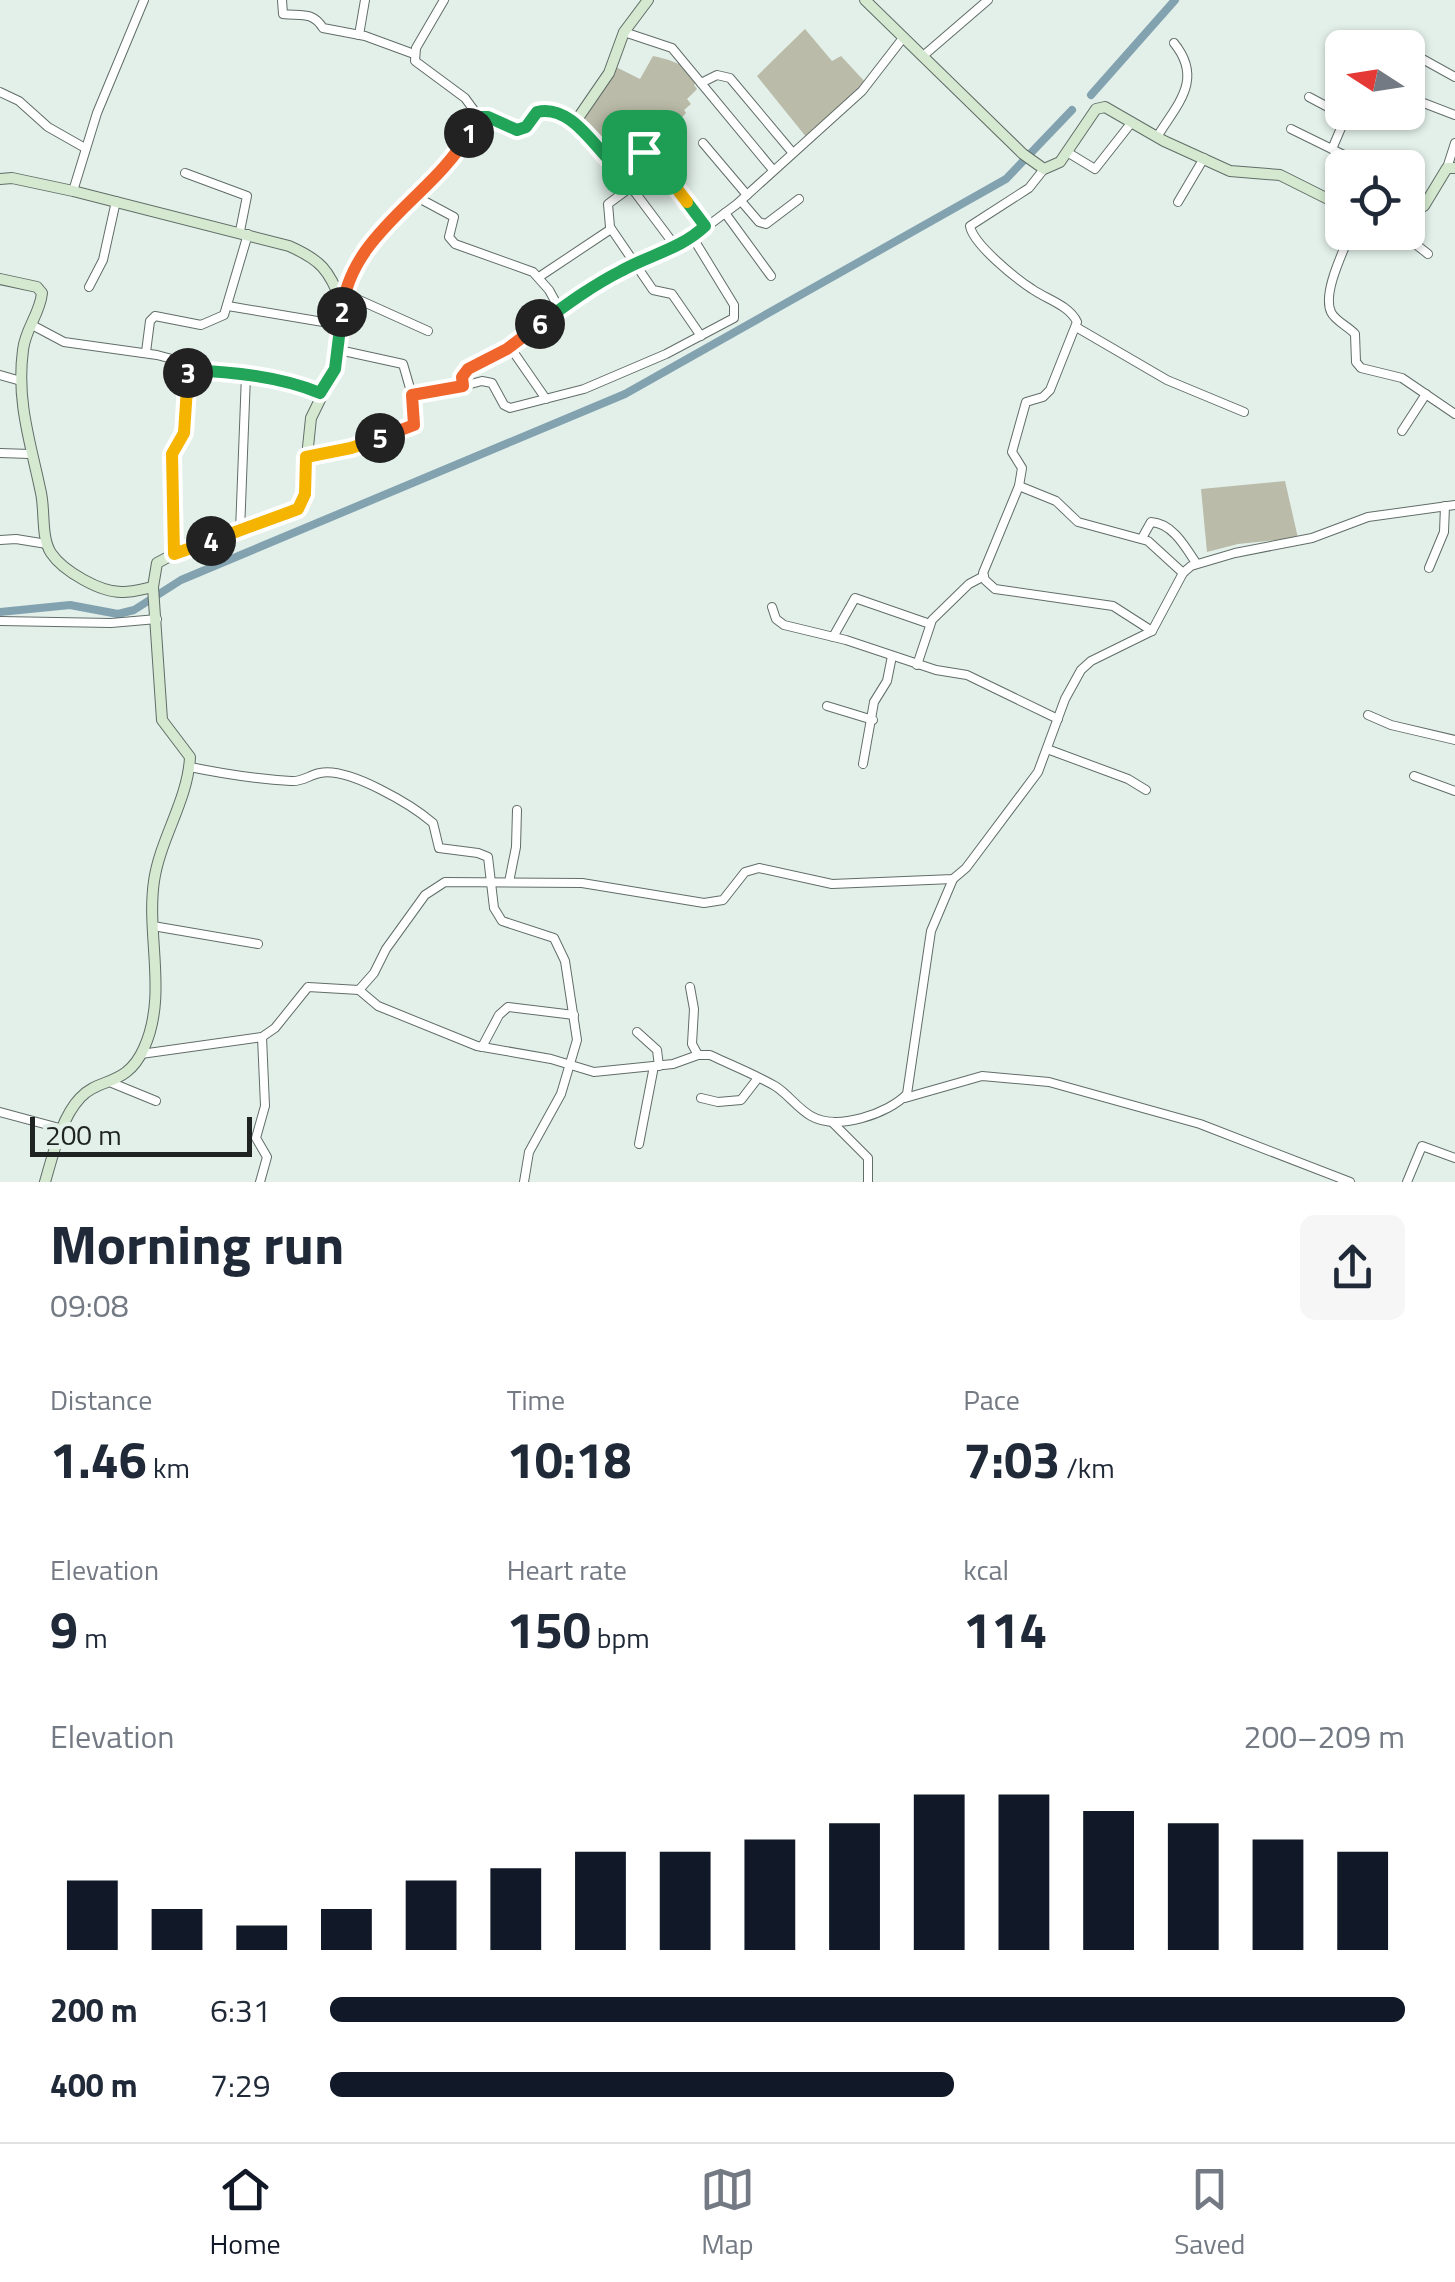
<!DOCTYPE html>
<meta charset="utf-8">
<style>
:root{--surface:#fff;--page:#f6f6f7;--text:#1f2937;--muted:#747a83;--line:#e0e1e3;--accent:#111827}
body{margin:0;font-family:"Titillium Web",sans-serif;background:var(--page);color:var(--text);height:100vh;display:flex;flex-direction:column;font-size:38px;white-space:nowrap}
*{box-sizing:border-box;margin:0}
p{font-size:32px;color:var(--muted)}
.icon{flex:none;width:55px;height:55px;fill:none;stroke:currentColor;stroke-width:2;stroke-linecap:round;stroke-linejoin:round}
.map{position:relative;height:1182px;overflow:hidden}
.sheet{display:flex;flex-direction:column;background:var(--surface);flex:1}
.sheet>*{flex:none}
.needle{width:65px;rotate:282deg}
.controls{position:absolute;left:1325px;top:30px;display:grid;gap:20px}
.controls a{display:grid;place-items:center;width:100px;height:100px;border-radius:15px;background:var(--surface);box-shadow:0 2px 8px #0004;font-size:50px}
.scale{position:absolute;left:30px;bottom:25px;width:222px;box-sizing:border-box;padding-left:10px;border:5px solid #1f2422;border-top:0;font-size:28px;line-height:35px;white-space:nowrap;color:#1f2422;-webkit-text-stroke:8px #e3f0ea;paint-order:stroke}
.pin{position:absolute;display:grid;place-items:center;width:85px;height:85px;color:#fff;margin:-42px;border-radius:20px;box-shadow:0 5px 15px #0006}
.km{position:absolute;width:50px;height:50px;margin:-25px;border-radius:50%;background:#222;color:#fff;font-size:28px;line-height:50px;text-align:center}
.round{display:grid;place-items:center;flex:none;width:105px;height:105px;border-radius:15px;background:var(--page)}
.overview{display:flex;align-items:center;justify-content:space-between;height:170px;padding:0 50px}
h1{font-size:55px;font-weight:700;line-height:75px}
.stats{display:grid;grid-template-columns:repeat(3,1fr);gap:15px;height:170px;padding:10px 50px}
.stats div{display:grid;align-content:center}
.stats b{font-size:50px;font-weight:700}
.stats small{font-size:28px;font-weight:400}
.stats p{font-size:28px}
.chart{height:280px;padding:20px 50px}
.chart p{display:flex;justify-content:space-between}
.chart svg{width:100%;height:180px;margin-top:10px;stroke:var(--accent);stroke-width:6}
ul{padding:0 50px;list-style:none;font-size:32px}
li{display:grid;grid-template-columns:160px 120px 1fr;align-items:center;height:75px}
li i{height:25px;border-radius:12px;background:var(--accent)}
.tab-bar{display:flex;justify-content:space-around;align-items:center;height:140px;border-top:2px solid var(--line);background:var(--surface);font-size:28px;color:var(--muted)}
.tab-bar a{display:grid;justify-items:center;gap:5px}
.tab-bar .selected{color:var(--accent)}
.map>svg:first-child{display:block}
.green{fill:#babba8}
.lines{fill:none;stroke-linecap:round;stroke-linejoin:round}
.canal{stroke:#82a2b0;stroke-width:8}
.street-casing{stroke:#616d68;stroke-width:10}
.secondary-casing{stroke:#616d68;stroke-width:12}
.street{stroke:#fff;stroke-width:8}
.secondary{stroke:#d4e9cf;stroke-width:10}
.split-1-casing{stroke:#fff;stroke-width:20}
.split-2-casing{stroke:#fff;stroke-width:20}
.split-3-casing{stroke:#fff;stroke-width:20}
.split-4-casing{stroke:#fff;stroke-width:20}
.split-5-casing{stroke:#fff;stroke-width:20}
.split-6-casing{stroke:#fff;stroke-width:20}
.split-7-casing{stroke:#fff;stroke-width:20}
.split-8-casing{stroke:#fff;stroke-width:20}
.split-1{stroke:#22a559;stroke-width:12}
.split-2{stroke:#f0652b;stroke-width:12}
.split-3{stroke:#22a559;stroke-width:12}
.split-4{stroke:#f5b400;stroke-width:12}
.split-5{stroke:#f5b400;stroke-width:12}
.split-6{stroke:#f0652b;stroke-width:12}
.split-7{stroke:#22a559;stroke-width:12}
.split-8{stroke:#f5b400;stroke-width:12}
</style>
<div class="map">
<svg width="1455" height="1182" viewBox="0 0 1455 1182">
<rect width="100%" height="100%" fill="#e3f0ea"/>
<g class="green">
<path d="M805,29L832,61L841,56L867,84L807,138L757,76Z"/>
<path d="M653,56C671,60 689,65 698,81L694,85L697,89L687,99L691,104L684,110L686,113L650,152C637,148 626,159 615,167L576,122L612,65L640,79Z"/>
<path d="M1285,481L1298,538L1238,544L1207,552L1201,489Z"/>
</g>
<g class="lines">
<g class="canal">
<path d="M1091,95L1175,0"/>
<path d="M0,612L70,605L118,614L134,610L181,580L625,394L1006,179L1072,110"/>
</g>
<g class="street-casing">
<g id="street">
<path d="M282,0L283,14C301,16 312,11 323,28L365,36L414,54"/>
<path d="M444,0L416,48L415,61L465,98L479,117"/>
<path d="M624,32L672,48L773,170"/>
<path d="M359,35L365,0"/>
<path d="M1400,47V48"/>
<path d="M1408,51L1455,77"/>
<path d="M923,56L988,0"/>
<path d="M701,83L717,75L730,78L792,152"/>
<path d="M0,92L19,101L48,127L85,148"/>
<path d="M1309,97L1341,114V128L1332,149"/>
<path d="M1408,97L1455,115"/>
<path d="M576,121L616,167L628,165L644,152L649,153L705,227"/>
<path d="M1291,129L1344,155L1354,168"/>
<path d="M1157,137C1177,104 1204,80 1174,43"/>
<path d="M703,143L747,195"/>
<path d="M1067,152L1095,169L1132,122"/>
<path d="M616,167L676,247"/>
<path d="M1380,168L1384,155"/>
<path d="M1447,168L1455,143"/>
<path d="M1044,169L1029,188L970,226C973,244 1015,278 1032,289C1046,299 1069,305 1077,322L1050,390L1043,397L1026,402L1012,452L1022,468L1019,486L983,573L985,580L995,589L1113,606L1152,631"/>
<path d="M185,173L247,196L240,231"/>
<path d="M631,187L608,204L610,227L653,290L672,294L701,336"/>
<path d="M73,191L97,113L144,0"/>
<path d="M413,195L454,217L449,237L455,244L533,272L549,290L560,310"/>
<path d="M741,201L759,222L766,224L799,199"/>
<path d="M1178,202L1204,158"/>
<path d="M725,213L771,276"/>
<path d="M1351,232C1344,250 1322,293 1331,312C1335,321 1348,326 1355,334L1356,362L1361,368L1402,378L1455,414"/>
<path d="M1400,232L1428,254"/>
<path d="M539,277L611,229"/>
<path d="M89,287L103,260L116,201"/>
<path d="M346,294L428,331"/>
<path d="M228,306L341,325"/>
<path d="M32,325L64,342L157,355L172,359L188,370L184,433L172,454L174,554"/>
<path d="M1076,327L1167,380L1244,412"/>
<path d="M510,347L546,399"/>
<path d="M339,350L403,364L412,395L463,386L462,377L468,369L507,349L620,271L685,243L737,204L862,91L903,38"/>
<path d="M146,352L150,321L155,316L201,325L224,315L248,234"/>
<path d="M188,370C232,372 279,376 320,393"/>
<path d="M0,375L21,381"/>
<path d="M463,386L482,381L492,383L504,405L510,408L584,389L666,354L734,318V305L693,238"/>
<path d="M1402,431L1426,394"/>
<path d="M0,453L30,454"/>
<path d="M306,457L351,448L414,425L412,395"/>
<path d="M1019,486L1056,501L1078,522L1148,541L1183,573"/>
<path d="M240,531L246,375"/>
<path d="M1142,538L1151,522C1172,523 1185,546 1196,563"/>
<path d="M0,540L16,539L47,544"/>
<path d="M1429,568L1444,532L1445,506"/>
<path d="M772,607L776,619L784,625L846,640L936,670L967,675L1058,719"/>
<path d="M0,621L111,623L157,619"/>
<path d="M833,637L855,598L930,624"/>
<path d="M917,665L932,620L969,584L984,576"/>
<path d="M827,706L873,720"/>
<path d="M1368,715L1391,725L1455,740"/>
<path d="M1047,749L1128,779L1146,790"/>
<path d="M863,764L874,702L887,681L892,656"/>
<path d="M190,767C224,774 256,779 291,781C303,782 309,775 320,773C349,767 412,805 433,823L439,848L478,853L488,857L494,908L502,921L554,938L565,961L577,1040L561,1094L529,1152L524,1182"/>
<path d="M1414,776L1455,791"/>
<path d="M509,882L516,847L517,810"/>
<path d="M153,926L258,944"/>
<path d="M690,987L694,1009L692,1044L698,1055"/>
<path d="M359,990L378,1006L477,1046L551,1059L594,1072L673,1064L698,1055H710C731,1065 754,1074 775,1086C788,1094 797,1108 811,1116C837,1131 888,1114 907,1094L931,931L953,879"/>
<path d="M637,1032L657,1050L659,1066"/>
<path d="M482,1047L499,1015L508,1007L574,1015"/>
<path d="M141,1054L262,1037L275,1028L308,987L359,990L374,973L386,949L425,895L445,882L582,883L704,903L723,900L745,872L759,868L832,884L953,879L966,868L1038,772L1065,699L1081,670L1091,661L1152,631L1183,573L1191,566L1235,553L1312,538L1368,517L1455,505"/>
<path d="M112,1083L156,1101"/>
<path d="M701,1098L718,1102L741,1100L758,1078"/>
<path d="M905,1098L982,1076L1049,1082L1200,1124L1350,1182"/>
<path d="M0,1112L63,1129"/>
<path d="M832,1122L868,1158V1182"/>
<path d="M639,1144L654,1066"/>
<path d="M260,1182L267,1157L256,1138L265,1106L262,1037"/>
<path d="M1407,1182L1422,1146L1455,1158"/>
</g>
</g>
<g class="secondary-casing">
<g id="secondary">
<path d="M865,0L1023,154L1044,169L1060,162L1096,109L1105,107L1164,141L1230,171L1280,175L1342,206"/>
<path d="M0,179L12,178L73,191L289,246C321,260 329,270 342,303"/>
<path d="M1408,209L1424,206L1447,168H1455"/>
<path d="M0,279L37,287L42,293C40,314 25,329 23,350C16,402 31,444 41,493C45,511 41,538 51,553C63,571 101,593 123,592C133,592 143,589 153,587"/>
<path d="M45,1182C53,1155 61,1118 80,1098C99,1077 127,1087 144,1048C168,995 146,936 154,881C160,839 188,800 190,757L162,720L153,587L157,563L174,554L292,512L302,505L311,418L335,369L343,304L348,286L380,232L454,157L479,117H489L517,130L527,127L541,111L576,121L609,73L624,32L648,0"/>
</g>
</g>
<use href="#street" class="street"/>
<use href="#secondary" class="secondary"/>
</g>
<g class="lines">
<g class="split-1-casing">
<path id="split-1" d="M469,133L479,117H488L517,130L526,127L537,112C571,104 594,147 616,167L628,165L644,152"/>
</g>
<g class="split-2-casing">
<path id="split-2" d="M342,312C349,233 434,196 469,133"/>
</g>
<g class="split-3-casing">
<path id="split-3" d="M188,373V370C232,372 279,376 320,393L335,369L342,312"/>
</g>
<g class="split-4-casing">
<path id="split-4" d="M188,373L184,433L172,454L174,554L211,541"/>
</g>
<g class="split-5-casing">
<path id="split-5" d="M211,541L298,509L305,494L306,457L351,448L380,438"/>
</g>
<g class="split-6-casing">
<path id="split-6" d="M380,438L414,425L412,395L463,386L462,377L468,369L507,349L540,324"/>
</g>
<g class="split-7-casing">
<path id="split-7" d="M540,324C566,305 593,285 621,271C649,255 681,249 705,226L687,202"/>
</g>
<g class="split-8-casing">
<path id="split-8" d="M644,152L651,155L687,202"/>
</g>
<use href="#split-1" class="split-1"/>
<use href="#split-2" class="split-2"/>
<use href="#split-3" class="split-3"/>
<use href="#split-4" class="split-4"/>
<use href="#split-5" class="split-5"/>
<use href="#split-6" class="split-6"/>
<use href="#split-7" class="split-7"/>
<use href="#split-8" class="split-8"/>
</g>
</svg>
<div class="controls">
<a><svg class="needle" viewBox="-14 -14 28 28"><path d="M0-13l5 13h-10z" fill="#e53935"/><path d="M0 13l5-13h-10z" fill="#747a83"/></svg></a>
<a><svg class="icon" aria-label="locate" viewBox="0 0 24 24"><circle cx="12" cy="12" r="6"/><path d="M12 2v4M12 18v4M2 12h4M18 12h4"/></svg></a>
</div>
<div class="scale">200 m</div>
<div class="pin" style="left:644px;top:152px;background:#1e9e55"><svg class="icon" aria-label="arrive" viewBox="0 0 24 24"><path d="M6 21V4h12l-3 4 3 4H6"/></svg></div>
<b class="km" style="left:469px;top:133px">1</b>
<b class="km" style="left:342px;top:312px">2</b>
<b class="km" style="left:188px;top:373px">3</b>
<b class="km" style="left:211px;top:541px">4</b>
<b class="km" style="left:380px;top:438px">5</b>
<b class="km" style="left:540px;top:324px">6</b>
</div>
<section class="sheet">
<div class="overview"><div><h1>Morning run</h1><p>09:08</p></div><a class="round"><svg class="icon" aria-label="share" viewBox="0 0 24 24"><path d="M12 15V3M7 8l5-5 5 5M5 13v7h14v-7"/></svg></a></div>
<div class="stats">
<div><p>Distance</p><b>1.46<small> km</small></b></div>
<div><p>Time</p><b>10:18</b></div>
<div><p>Pace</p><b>7:03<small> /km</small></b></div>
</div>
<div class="stats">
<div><p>Elevation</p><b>9<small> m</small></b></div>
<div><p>Heart rate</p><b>150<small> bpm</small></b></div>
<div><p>kcal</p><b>114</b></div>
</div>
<div class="chart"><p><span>Elevation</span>200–209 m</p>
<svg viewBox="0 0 160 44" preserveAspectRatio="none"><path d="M5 44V27M15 44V34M25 44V38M35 44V34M45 44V27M55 44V24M65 44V20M75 44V20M85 44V17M95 44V13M105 44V6M115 44V6M125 44V10M135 44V13M145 44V17M155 44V20"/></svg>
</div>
<ul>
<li><b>200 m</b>6:31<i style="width:100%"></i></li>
<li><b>400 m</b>7:29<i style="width:58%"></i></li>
</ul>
</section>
<nav class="tab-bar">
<a class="selected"><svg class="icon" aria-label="home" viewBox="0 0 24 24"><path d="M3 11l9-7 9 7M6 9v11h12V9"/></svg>Home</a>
<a><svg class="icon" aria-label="map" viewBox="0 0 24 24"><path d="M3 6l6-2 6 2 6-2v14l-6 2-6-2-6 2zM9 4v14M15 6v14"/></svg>Map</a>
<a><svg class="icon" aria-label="saved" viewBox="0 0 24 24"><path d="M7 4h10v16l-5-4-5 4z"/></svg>Saved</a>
</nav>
